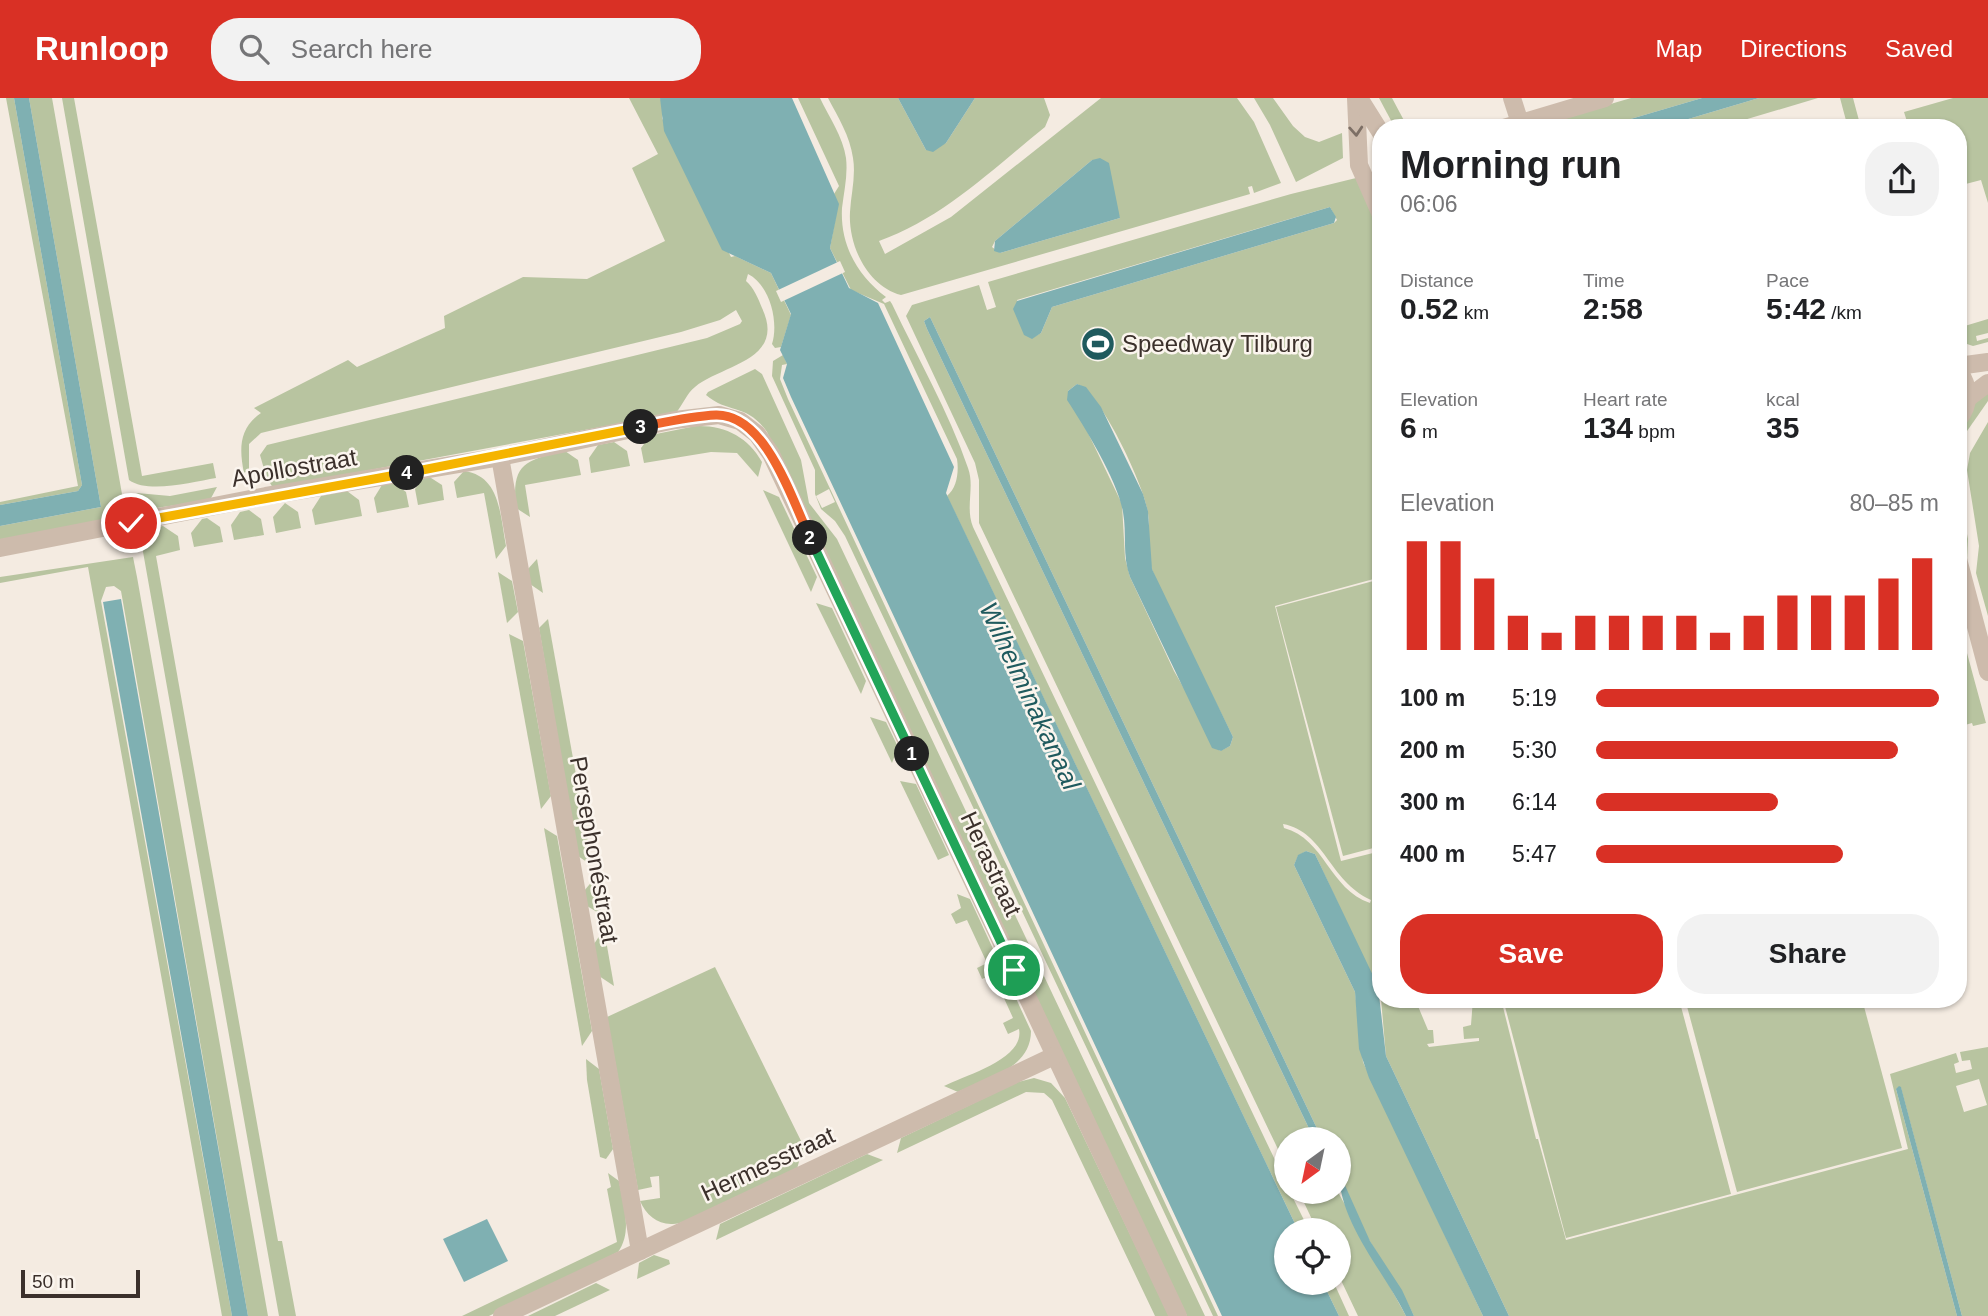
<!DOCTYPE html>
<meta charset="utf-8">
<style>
:root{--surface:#fff;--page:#f2f2f2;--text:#202124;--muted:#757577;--accent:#d93025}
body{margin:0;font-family:Arial,sans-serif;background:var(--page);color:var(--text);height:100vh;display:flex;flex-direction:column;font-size:26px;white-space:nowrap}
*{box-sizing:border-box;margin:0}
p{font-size:23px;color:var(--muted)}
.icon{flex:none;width:38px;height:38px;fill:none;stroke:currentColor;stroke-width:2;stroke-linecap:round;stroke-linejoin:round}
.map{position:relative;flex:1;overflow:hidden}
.sheet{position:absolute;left:1372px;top:21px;width:595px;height:889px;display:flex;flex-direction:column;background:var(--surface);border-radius:28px;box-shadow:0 2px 5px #0004}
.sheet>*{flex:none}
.needle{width:46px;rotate:213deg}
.fabs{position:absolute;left:1274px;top:1029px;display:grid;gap:14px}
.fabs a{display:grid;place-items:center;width:77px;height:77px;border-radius:50%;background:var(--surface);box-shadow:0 2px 5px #0004;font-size:35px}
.scale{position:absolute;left:21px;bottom:18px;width:119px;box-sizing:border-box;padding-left:7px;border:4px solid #3b302b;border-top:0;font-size:19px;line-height:24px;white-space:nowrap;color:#3b302b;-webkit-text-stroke:5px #fbf5ee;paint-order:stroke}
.pin{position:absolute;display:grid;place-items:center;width:60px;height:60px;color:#fff;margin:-30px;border:4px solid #fff;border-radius:50%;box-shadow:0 2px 7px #0007}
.km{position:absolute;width:35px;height:35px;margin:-18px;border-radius:50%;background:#222;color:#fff;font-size:19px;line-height:35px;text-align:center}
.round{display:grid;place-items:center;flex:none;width:74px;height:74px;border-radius:28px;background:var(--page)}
.overview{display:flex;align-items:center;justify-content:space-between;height:119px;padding:0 28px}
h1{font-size:38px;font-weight:700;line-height:52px}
.metrics{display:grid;grid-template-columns:repeat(3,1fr);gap:10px;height:119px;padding:7px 28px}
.metrics div{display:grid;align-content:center}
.metrics b{font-size:30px;font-weight:700}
.metrics small{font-size:19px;font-weight:400}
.metrics p{font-size:19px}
.chart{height:196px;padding:14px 28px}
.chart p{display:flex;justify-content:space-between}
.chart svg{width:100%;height:126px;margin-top:7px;stroke:var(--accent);stroke-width:6}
.button{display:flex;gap:14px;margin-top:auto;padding:14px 28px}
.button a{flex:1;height:80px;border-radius:28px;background:var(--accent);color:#fff;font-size:28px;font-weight:700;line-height:80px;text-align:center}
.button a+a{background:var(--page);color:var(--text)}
ul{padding:0 28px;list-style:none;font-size:23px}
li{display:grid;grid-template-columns:112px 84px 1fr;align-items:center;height:52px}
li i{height:18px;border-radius:9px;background:var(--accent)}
header{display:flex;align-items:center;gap:42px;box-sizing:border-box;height:98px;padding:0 35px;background:var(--accent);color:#fff}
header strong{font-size:33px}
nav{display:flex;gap:38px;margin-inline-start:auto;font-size:24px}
.search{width:490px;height:63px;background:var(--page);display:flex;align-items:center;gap:18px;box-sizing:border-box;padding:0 24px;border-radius:28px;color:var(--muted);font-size:26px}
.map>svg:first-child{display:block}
.green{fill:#b8c4a0;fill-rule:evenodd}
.water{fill:#7fb0b2}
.pier{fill:#f4ebe1}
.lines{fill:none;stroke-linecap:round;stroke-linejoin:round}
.minor{stroke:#cdbbac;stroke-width:18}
.oneway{stroke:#7d6f65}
.split-1-casing{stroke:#fff;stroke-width:14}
.split-2-casing{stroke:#fff;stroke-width:14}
.split-3-casing{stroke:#fff;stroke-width:14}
.split-4-casing{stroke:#fff;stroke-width:14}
.split-5-casing{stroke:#fff;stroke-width:14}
.split-1{stroke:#22a559;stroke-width:9}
.split-2{stroke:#22a559;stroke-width:9}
.split-3{stroke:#f0652b;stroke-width:9}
.split-4{stroke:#f5b400;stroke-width:9}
.split-5{stroke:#f5b400;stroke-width:9}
.labels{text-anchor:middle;stroke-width:5;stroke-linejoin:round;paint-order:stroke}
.poi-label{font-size:24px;fill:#3b302b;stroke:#fbf5ee;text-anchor:start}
.street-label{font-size:24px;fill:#3b302b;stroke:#fbf5ee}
.water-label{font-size:26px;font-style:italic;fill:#1f5a5e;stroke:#fbf5ee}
</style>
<header>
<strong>Runloop</strong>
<div class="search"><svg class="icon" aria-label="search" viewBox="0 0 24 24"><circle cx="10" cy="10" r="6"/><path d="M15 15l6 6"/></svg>Search here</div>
<nav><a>Map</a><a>Directions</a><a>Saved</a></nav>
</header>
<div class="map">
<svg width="1988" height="1218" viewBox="0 0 1988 1218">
<rect width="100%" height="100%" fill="#f4ebe1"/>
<g class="green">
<path d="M6,0H14L82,387L78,393L0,407V404L78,388Z"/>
<path d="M29,0H52L125,413L123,418L0,442V428L101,409Z"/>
<path d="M62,0H74L142,378L213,365L216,380C193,384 148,396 129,382Z"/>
<path d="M629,0H660L664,8L662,20L731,159L735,158L771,175L791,217L781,249L775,250L772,246C779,224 770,187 748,176L746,183C754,190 758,200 762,210C787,263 721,267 695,289C687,295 682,308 676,315L273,390L266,378L260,357L267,347L707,240L740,226L742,223L736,212L720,222L681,234L261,335L249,346V372L244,375C239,351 239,330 261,315L254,310L348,262L357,269L445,230L444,218L523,179L587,181L665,143L632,70L658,56Z"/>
<path d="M798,0H820C829,19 843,39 846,60C848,77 844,93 842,110C840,147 857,177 886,199L882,202L885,205L890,203L892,206C917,259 949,314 968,370C975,389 965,409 973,429L1286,1085V1094H1290L1309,1132H1298L947,398C957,390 959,374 957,361L884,206L851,192L830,150L838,106L834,96L839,88Z"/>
<path d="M828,0H898L926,52L946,45L975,0H1044L1050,17L1045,29C994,70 942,121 879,143L885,156L951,119L1101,0H1237L1254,24L1281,85L1254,95L1252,88L1248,89L1250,96L901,197C867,188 848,147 850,114C851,96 856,78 853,60C850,38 838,19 828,0ZM1092,62L1120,120L1000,155L992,149L995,143Z"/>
<path d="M1254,0H1273L1293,28L1305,39L1319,44L1342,35L1343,60L1296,84L1270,27Z"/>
<path d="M1379,0H1392L1408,30H1395Z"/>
<path d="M1631,0H1702L1600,30H1529Z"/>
<path d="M1759,0H1818L1717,30H1658Z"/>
<path d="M1840,0H1853L1861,30H1848Z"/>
<path d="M1953,0H1988V105L1981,82L1958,88V30H1909L1904,14Z"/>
<path d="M1356,80L1381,126V479L1275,508L1341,763L1381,753V898L1315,756L1306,753L1298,758L1294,767L1355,894L1363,964L1483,1218H1414C1393,1173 1349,1122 1339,1074C1337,1064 1339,1051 1339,1041H1322L930,219L924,223L927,231L1314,1041H1286V1068L979,425V382L975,365L906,218L912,207L979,187L987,212L996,209L988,184L1291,96ZM1330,109L1337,122L1334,125L1052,209L1041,235L1032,240L1017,202ZM1077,286C1100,293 1142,384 1147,410C1152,430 1145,454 1153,474C1177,529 1206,584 1233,639L1230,648L1220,653L1174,573L1130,479L1125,460L1122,406L1068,293ZM1283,726C1325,734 1328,782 1371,802L1370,805C1329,791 1325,741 1284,730Z"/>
<path d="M1988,221V235L1976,238L1977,243L1988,240V244L1973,248L1958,243V230Z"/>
<path d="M783,257L787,266L782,267L780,281L788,301L1218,1218H1213L1189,1167L845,438L835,423L821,411L815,396V372L772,278L773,263ZM829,391L835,404L822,410L816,398Z"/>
<path d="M755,271L762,276L801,362L809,405L837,441L1205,1218H1187L767,334C747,305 728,316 706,297L708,294Z"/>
<path d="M1988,292V303L1958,346C1958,323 1971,307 1988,292Z"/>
<path d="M1988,324V518L1976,475L1979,448L1967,372L1970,355Z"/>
<path d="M696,328C725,327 748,339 762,364L758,379L737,355L711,354L644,365L641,350L651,337Z"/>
<path d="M614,344L627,353L630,368L591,375L589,360L598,347Z"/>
<path d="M565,353L578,362L581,377L525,387L530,419L516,410C511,365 526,362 565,353Z"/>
<path d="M464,373C501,378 500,418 506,448L496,461L484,395L457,400L454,384Z"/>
<path d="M428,378L442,387L444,402L418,407L415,391L424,380Z"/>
<path d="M394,385L406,394L409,409L377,415L374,400L382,387Z"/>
<path d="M217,389L210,402L136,413L133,399L137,395L170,398Z"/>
<path d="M763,392L779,399L817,479L811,494Z"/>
<path d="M347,393L359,402L362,418L315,427L312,412L321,398Z"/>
<path d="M1958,393L1968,441L1967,463Z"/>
<path d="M285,405L298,414L301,430L276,435L273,419Z"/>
<path d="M249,412L261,421L264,437L234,442L231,427L240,414Z"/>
<path d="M207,420L220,429L223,444L194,449L191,435L202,421Z"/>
<path d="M163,428L178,438L180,452L156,458L278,1143H282L296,1218H279L140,437L143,432Z"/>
<path d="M133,459L137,479L268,1218H248L121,493L114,488L106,489L101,503L232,1218H222L88,469L0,485V479Z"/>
<path d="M537,461L543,495L530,486L527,472Z"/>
<path d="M498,474L512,483L518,514L507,525Z"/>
<path d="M1381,481V748L1343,758L1276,509Z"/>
<path d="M816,505L832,510L866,583L861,596Z"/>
<path d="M548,521L592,766L591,767L578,758L539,530Z"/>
<path d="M1958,522L1986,625L1973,628L1972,625L1958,629Z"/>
<path d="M509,536L523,543L551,698L541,711Z"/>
<path d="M870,619L886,624L898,649L892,665Z"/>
<path d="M900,683L916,686L949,757L938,762Z"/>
<path d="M544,730L557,738L592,933L582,948Z"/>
<path d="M594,781L602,817L587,808L584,793Z"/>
<path d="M957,796L970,801L1031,933C1031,971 986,981 958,994L944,988C966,977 1025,961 1019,931L1008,936L1003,925L1013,920L993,876L982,881L977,870L987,865L967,822L956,826L951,816L961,810Z"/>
<path d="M604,831L614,888L599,878L594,846Z"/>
<path d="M715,869L806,1053L801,1056L797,1071C773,1082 694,1126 673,1126C658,1127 646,1117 640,1103L660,1100L659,1078L650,1079L652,1089L638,1092L607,919Z"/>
<path d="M1381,901H1415L1428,932H1433L1434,945L1427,946L1429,949L1479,943V940L1464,941L1463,929L1471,927L1473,901H1501L1536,1041H1538L1566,1142L1908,1051L1890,976L1956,955L1959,964L1954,966L1956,975L1972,971L1970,962L1962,963L1960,954L1988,949V1218H1962L1901,990L1896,991L1957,1218H1509L1386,958ZM1979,981L1987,1007L1964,1014L1956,988Z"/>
<path d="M1503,901H1679L1731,1096L1566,1140Z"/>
<path d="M1685,901H1862L1902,1050L1737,1094Z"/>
<path d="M586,961L599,971L613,1051L606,1061L600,1059L587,982Z"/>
<path d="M1034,980L1051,985L1065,1000L1169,1218H1155L1052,1002L1044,995L1026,994L897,1055L901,1040L1018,984Z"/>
<path d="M867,1056L883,1062L716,1142L720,1126Z"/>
<path d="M608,1075L619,1083C623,1106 633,1133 618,1154L489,1218H462L617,1144L607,1091L611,1089Z"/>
<path d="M1299,1094H1338L1406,1218H1358L1339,1178V1132H1317Z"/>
<path d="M654,1157L669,1162L670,1166L637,1181L639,1165Z"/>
<path d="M596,1185L610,1192L555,1218H528Z"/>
<path d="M1323,1185H1334L1349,1218H1339Z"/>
</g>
<g class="water">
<path d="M14,0H29L101,409L0,428V407L78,393L82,387Z"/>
<path d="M660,0H792L839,106L830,150L849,190L878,205L954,369L946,395L1298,1132H1286V1185H1323L1339,1218H1222L791,299L783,280L787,266L780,252L791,216L771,175L722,152L664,33Z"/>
<path d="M898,0H975L946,45L933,54L926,52Z"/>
<path d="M1702,0H1759L1658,30H1600Z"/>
<path d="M1100,60L1109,65L1120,120L1000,155L994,153L995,143L1092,62Z"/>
<path d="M1330,109L1336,119L1334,125L1052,209L1041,235L1032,241L1024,237L1013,211L1017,203Z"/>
<path d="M930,219L1322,1041H1314L927,231L924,223Z"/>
<path d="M1077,286L1086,289L1101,309L1143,396L1148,413L1152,471L1233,639L1230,648L1221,653L1212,650L1130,479C1122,457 1127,436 1123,414C1118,383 1084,328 1067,302L1068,293Z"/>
<path d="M121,501L248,1218H232L103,504Z"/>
<path d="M1306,753L1315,756L1378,888L1386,958L1509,1218H1483L1369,980L1359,951L1355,894L1294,767L1298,757Z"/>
<path d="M1899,988L1901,989L1962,1218H1957L1896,991Z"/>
<path d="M1339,1074L1370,1143L1402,1192L1414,1218H1406C1384,1173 1339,1125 1339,1074Z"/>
<path d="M487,1121L508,1163L464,1184L443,1141Z"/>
</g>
<path class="pier" d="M840,163L845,174L781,204L776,193Z"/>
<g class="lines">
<g class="minor">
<path d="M1356,0L1359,67L1381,117"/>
<path d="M1359,0L1381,35"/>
<path d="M1512,0L1520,25"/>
<path d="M1504,30L1605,0"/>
<path d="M1958,268L1988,264"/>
<path d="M1958,272C1970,289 1971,305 1958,322"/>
<path d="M1968,300L1988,285"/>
<path d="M500,359L640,1153"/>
<path d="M0,450L266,398L500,359L675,322L719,317L740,323L757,336L771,356L1178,1218"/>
<path d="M1958,461L1988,574"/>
<path d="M502,1218L1054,958"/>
</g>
</g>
<defs><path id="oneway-chevron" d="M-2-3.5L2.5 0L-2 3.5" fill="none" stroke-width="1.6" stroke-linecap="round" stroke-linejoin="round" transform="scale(1.75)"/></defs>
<use class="oneway" href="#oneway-chevron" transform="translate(1356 33) rotate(86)"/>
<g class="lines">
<g class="split-1-casing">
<path id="split-1" d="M912,656L1014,872"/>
</g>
<g class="split-2-casing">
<path id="split-2" d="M810,440L912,656"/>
</g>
<g class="split-3-casing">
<path id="split-3" d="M641,329C666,324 691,318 716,317C766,316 792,402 810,440"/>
</g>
<g class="split-4-casing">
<path id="split-4" d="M407,375L641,329"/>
</g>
<g class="split-5-casing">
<path id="split-5" d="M131,425L407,375"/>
</g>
<use href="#split-1" class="split-1"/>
<use href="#split-2" class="split-2"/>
<use href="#split-3" class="split-3"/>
<use href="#split-4" class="split-4"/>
<use href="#split-5" class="split-5"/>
</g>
<defs>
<g id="stadium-disc" transform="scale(1.75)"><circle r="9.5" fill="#1f5a5e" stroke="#fbf5ee"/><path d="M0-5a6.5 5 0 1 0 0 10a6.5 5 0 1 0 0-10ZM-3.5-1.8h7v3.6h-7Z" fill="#fff"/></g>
</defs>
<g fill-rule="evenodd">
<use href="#stadium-disc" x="1098" y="246"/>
</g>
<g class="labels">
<g class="poi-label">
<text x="1122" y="254">Speedway Tilburg</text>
</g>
<g class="street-label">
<text transform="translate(294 370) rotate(-10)" y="8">Apollostraat</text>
<text transform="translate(594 752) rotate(80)" y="8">Persephonéstraat</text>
<text transform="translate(991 766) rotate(65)" y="8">Herastraat</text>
<text transform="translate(768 1066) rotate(-25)" y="8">Hermesstraat</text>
</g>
<g class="water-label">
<text transform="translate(1030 598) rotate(65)" y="9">Wilhelminakanaal</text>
</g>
</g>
</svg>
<div class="fabs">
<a><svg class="needle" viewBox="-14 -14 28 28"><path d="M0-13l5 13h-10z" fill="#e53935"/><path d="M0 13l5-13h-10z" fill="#757577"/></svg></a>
<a><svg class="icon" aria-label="locate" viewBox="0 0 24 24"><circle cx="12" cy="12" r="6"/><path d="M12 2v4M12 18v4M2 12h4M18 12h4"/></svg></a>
</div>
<div class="scale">50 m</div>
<div class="pin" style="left:1014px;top:872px;background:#1e9e55"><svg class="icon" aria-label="arrive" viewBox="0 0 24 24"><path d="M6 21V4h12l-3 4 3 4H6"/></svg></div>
<div class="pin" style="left:131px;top:425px;background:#d93025"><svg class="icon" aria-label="check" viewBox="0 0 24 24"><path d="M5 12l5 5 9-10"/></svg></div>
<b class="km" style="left:912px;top:656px">1</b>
<b class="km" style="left:810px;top:440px">2</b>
<b class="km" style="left:641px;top:329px">3</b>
<b class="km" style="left:407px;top:375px">4</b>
<section class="sheet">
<div class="overview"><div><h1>Morning run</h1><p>06:06</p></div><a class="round"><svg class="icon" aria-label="share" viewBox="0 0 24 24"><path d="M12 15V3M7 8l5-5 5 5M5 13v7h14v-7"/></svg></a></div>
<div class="metrics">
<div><p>Distance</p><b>0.52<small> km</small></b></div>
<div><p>Time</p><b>2:58</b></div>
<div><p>Pace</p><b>5:42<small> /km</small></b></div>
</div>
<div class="metrics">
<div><p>Elevation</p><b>6<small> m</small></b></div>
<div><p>Heart rate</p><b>134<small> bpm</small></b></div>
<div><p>kcal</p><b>35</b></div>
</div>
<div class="chart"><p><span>Elevation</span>80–85 m</p>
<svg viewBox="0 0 160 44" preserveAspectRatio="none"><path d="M5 44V6M15 44V6M25 44V19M35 44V32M45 44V38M55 44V32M65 44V32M75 44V32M85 44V32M95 44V38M105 44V32M115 44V25M125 44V25M135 44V25M145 44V19M155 44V12"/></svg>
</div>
<ul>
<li><b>100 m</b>5:19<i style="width:100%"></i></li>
<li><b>200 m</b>5:30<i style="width:88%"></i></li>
<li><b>300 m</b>6:14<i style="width:53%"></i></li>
<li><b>400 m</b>5:47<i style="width:72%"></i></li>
</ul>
<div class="button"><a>Save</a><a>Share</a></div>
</section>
</div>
